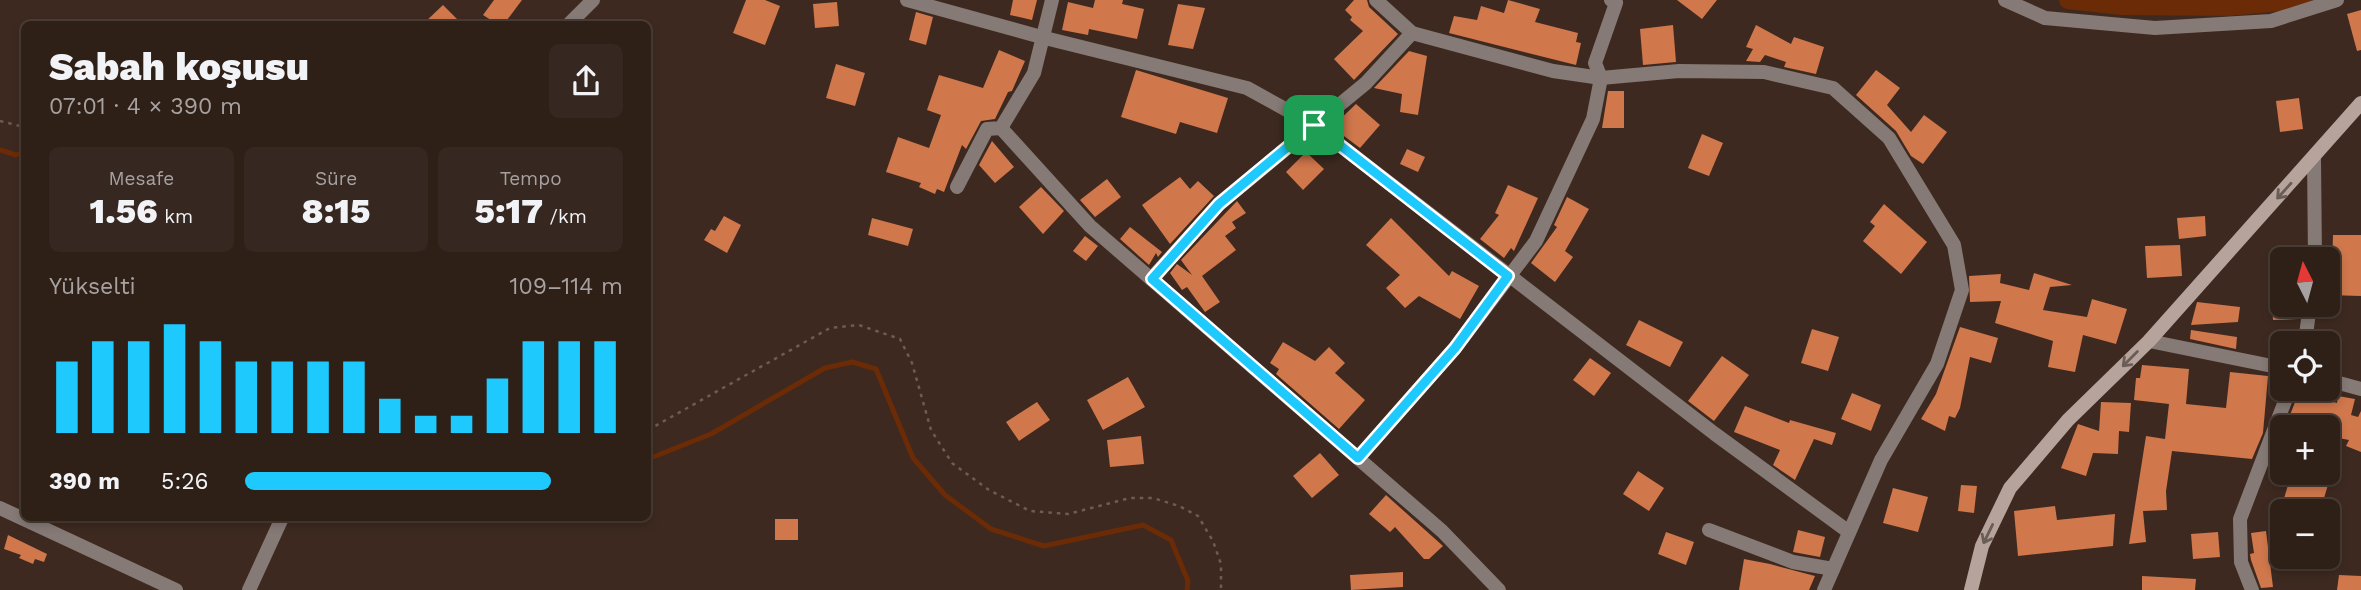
<!DOCTYPE html>
<html lang="tr">
<meta charset="utf-8">
<style>
:root{--surface:#2e1f17;--page:#362720;--text:#f1f3f6;--muted:#a7a2a1;--line:#493d36;--accent:#1ec9fd}
body{margin:0;font-family:"Work Sans",sans-serif;background:var(--page);color:var(--text);height:100vh;display:flex;flex-direction:column;font-size:26px;white-space:nowrap}
*{box-sizing:border-box;margin:0}
p{font-size:23px;color:var(--muted)}
.icon{flex:none;width:38px;height:38px;fill:none;stroke:currentColor;stroke-width:2;stroke-linecap:round;stroke-linejoin:round}
.map{position:relative;flex:1;overflow:hidden}
.drawer{position:absolute;left:21px;top:21px;width:630px;height:500px;display:flex;flex-direction:column;background:var(--surface);border-radius:10px;box-shadow:0 4px 10px #0003,0 0 0 2px var(--line)}
.drawer>*{flex:none}
.needle{width:46px;rotate:354deg}
.buttons{position:absolute;left:2270px;top:247px;display:grid;gap:14px}
.buttons a{display:grid;place-items:center;width:70px;height:70px;border-radius:10px;background:var(--surface);box-shadow:0 4px 10px #0003,0 0 0 2px var(--line);font-size:35px}
.pin{position:absolute;display:grid;place-items:center;width:60px;height:60px;color:#fff;margin:-30px;border-radius:14px;box-shadow:0 4px 10px #0006}
.round{display:grid;place-items:center;flex:none;width:74px;height:74px;border-radius:10px;background:var(--page)}
.summary{display:flex;align-items:center;justify-content:space-between;height:119px;padding:0 28px}
h1{font-size:38px;font-weight:800;line-height:52px}
.metrics{display:grid;grid-template-columns:repeat(3,1fr);gap:10px;height:119px;padding:7px 28px}
.metrics div{display:grid;align-content:center;border-radius:10px;background:var(--page);text-align:center}
.metrics b{font-size:35px;font-weight:800}
.metrics small{font-size:19px;font-weight:400}
.metrics p{font-size:19px}
.chart{height:196px;padding:14px 28px}
.chart p{display:flex;justify-content:space-between}
.chart svg{width:100%;height:126px;margin-top:7px;stroke:var(--accent);stroke-width:6}
ul{padding:0 28px;list-style:none;font-size:23px}
li{display:grid;grid-template-columns:112px 84px 1fr;align-items:center;height:52px}
li i{height:18px;border-radius:9px;background:var(--accent)}
.map>svg:first-child{display:block}
.lines{fill:none;stroke-linecap:round;stroke-linejoin:round}
.stream{stroke:#6b2b06;stroke-width:5}
.canal{stroke:#6b2b06;stroke-width:18}
.building{fill:#d0774c}
.path{stroke:#6e5c54;stroke-width:2.5;stroke-dasharray:3.5 5;stroke-linecap:butt}
.minor{stroke:#857a75;stroke-width:14}
.secondary{stroke:#b6a49c;stroke-width:14}
.oneway{stroke:#6a5c56}
.route-casing{stroke:#fff;stroke-width:14}
.route{stroke:#1ec9fd;stroke-width:9}
</style>
<div class="map">
<svg width="2361" height="590" viewBox="0 0 2361 590">
<rect width="100%" height="100%" fill="#3d291f"/>
<g class="lines">
<g class="stream">
<path d="M0,150L16,155L24,152"/>
<path d="M648,459L711,434L825,368L852,362L876,369L913,458L945,495L991,529L1044,546L1143,525L1171,540L1188,581L1187,590"/>
</g>
<path class="canal" d="M2068,0L2121,6L2227,7L2303,0"/>
</g>
<g class="building">
<path d="M494,0H522L504,24H497L483,15Z"/>
<path d="M746,0H765L780,6L765,45L733,33Z"/>
<path d="M1013,0H1037L1032,20L1010,15Z"/>
<path d="M1095,0H1123L1122,4L1144,9L1137,39L1089,29L1088,35L1062,30L1068,2L1093,8Z"/>
<path d="M1354,0H1367L1369,7L1398,34L1354,80L1334,59L1363,31L1350,20L1352,17L1345,10Z"/>
<path d="M1508,0L1540,9L1535,22L1578,33L1576,42L1581,43L1576,65L1449,33L1454,16L1477,20L1481,6L1504,13Z"/>
<path d="M1677,0H1717L1702,19Z"/>
<path d="M837,2L839,26L815,28L813,4Z"/>
<path d="M1178,4L1205,8L1193,49L1168,45Z"/>
<path d="M443,5L462,24H423Z"/>
<path d="M2361,10V50L2357,51L2347,14Z"/>
<path d="M916,12L933,17L926,45L909,40Z"/>
<path d="M1673,25L1676,62L1643,65L1640,29Z"/>
<path d="M1756,25L1791,44L1794,37L1824,47L1816,74L1784,67L1786,62L1765,55L1760,62L1746,61L1753,49L1746,47Z"/>
<path d="M999,50L1025,61L1012,91L1008,92L995,119L981,121L966,149L962,145L944,192L937,189L935,194L919,187L921,183L886,172L898,137L929,148L941,115L927,110L939,75L983,88Z"/>
<path d="M1409,51L1427,56L1418,115L1400,112L1402,94L1374,88Z"/>
<path d="M836,64L865,73L855,106L826,98Z"/>
<path d="M1136,70L1228,98L1217,133L1180,122L1176,134L1121,117Z"/>
<path d="M1876,70L1900,88L1887,105L1911,132L1924,115L1947,132L1923,164L1911,156L1896,131L1856,95Z"/>
<path d="M1608,91H1624V128H1602Z"/>
<path d="M2299,98L2303,129L2280,132L2276,101Z"/>
<path d="M1356,104L1380,125L1360,148L1332,127Z"/>
<path d="M1702,134L1723,143L1709,176L1688,168Z"/>
<path d="M992,141L1014,167L995,183L979,165Z"/>
<path d="M1407,149L1425,157L1418,172L1400,164Z"/>
<path d="M1306,152L1324,169L1303,190L1286,172Z"/>
<path d="M1180,177L1190,189L1198,181L1214,196L1170,244L1142,205Z"/>
<path d="M1107,179L1121,197L1095,217L1080,200Z"/>
<path d="M1508,185L1538,198L1514,251L1511,248L1504,258L1480,239L1499,215L1495,213Z"/>
<path d="M1041,187L1064,211L1043,234L1019,207Z"/>
<path d="M1567,197L1589,209L1565,251L1573,257L1555,282L1531,263L1557,227L1554,225Z"/>
<path d="M1237,201L1246,213L1232,222L1236,228L1225,236L1236,250L1202,276L1220,302L1205,312L1187,287L1182,290L1170,273L1177,264L1192,275L1181,260Z"/>
<path d="M1884,204L1927,242L1901,274L1863,241L1875,226L1870,222Z"/>
<path d="M724,216L741,225L727,253L704,240L711,229L715,231Z"/>
<path d="M2205,216L2206,236L2179,239L2177,218Z"/>
<path d="M872,218L913,229L908,246L868,235Z"/>
<path d="M1391,218L1449,276L1452,271L1479,286L1460,319L1419,296L1405,308L1386,288L1400,275L1366,245Z"/>
<path d="M1130,227L1162,252L1158,257L1156,253L1149,265L1120,239Z"/>
<path d="M2333,235H2361V296L2328,295V266H2332Z"/>
<path d="M1085,236L1098,246L1086,261L1073,251Z"/>
<path d="M2180,245L2182,276L2147,278L2145,246Z"/>
<path d="M2034,273L2072,285L2050,287L2043,310L2087,317L2092,299L2127,309L2116,344L2083,335L2075,372L2048,367L2053,341L1995,323L2001,301L1970,302L1969,276L2001,274L2000,283L2029,290Z"/>
<path d="M2197,302L2240,307L2238,322L2191,325Z"/>
<path d="M2272,304H2299L2298,319L2273,320Z"/>
<path d="M1639,320L1683,342L1670,367L1626,345Z"/>
<path d="M1960,327L1998,338L1991,363L1970,357L1960,408L1955,418L1949,416L1945,431L1921,419L1936,394Z"/>
<path d="M1812,329L1839,337L1828,371L1801,363Z"/>
<path d="M2191,330L2237,337L2236,349L2190,339Z"/>
<path d="M1283,342L1315,361L1329,347L1345,363L1335,373L1365,400L1339,429L1276,374L1279,369L1270,363Z"/>
<path d="M1722,356L1749,375L1714,421L1688,401Z"/>
<path d="M1590,358L1611,373L1594,396L1573,380Z"/>
<path d="M2142,365L2189,369L2186,404L2226,408L2230,372L2268,376L2263,433L2252,459L2172,451L2166,491L2167,510L2143,511L2146,542L2129,544L2146,436L2165,439L2169,404L2134,400L2136,378H2140Z"/>
<path d="M1128,377L1145,407L1103,430L1087,400Z"/>
<path d="M2299,392L2337,403L2338,396L2355,399L2351,415L2358,417L2361,411V452L2346,446L2349,440L2328,436V427H2304L2306,420L2290,415Z"/>
<path d="M1852,393L1881,405L1871,431L1841,419Z"/>
<path d="M1037,402L1050,420L1019,441L1006,422Z"/>
<path d="M2101,402L2131,403L2129,432L2119,431L2118,454L2093,453L2086,476L2061,468L2078,424L2099,431Z"/>
<path d="M1745,406L1789,423L1790,420L1836,433L1832,445L1814,439L1795,480L1773,465L1780,450L1734,432Z"/>
<path d="M1141,436L1144,464L1110,467L1107,440Z"/>
<path d="M1320,453L1339,475L1312,498L1293,476Z"/>
<path d="M1638,471L1664,488L1649,511L1623,494Z"/>
<path d="M2292,472H2332L2320,511H2302L2282,505Z"/>
<path d="M1961,485L1977,486L1974,513L1958,511Z"/>
<path d="M1893,488L1928,497L1918,532L1883,523Z"/>
<path d="M1386,495L1443,546L1429,559H1424L1395,527L1390,532L1369,514Z"/>
<path d="M2055,506L2057,520L2115,514L2113,546L2018,556L2014,511Z"/>
<rect x="775" y="519" width="23" height="21"/>
<path d="M1798,530L1825,537L1820,557L1793,552Z"/>
<path d="M2266,531L2273,587L2261,588L2251,560L2250,554L2254,553L2251,533Z"/>
<path d="M1666,532L1694,542L1686,565L1658,554Z"/>
<path d="M2218,532L2220,557L2193,559L2191,534Z"/>
<path d="M8,535L47,554L44,562L35,559L33,564L19,558L21,555L4,549Z"/>
<path d="M1744,559L1770,564L1815,576L1809,590H1739Z"/>
<path d="M1403,572V587L1351,590L1350,575Z"/>
<path d="M2339,575L2361,576V590H2337Z"/>
<path d="M2142,576L2196,579L2195,590H2142Z"/>
</g>
<g class="lines">
<g class="path">
<path d="M0,121L24,127"/>
<path d="M648,430L830,328L859,325L900,339L912,363L931,430L952,463L989,490L1030,511L1068,514L1130,498H1153L1179,506L1198,516L1213,541L1221,564V590"/>
</g>
<g class="minor">
<path d="M907,0L1045,38L1247,88L1314,125L1715,434L1849,532"/>
<path d="M1376,0L1412,33L1553,71L1601,78L1679,71L1764,72L1833,88L1889,138L1954,245L1962,290L1937,364L1881,460L1824,590"/>
<path d="M2005,0L2045,18L2155,28L2271,21L2337,0"/>
<path d="M569,24L593,0"/>
<path d="M1001,128L1090,226L1442,531L1499,590"/>
<path d="M2314,158L2315,259"/>
<path d="M957,187L987,129L1001,128L1034,73L1052,0"/>
<path d="M1151,279L1219,204L1366,83L1412,33"/>
<path d="M2149,341L2282,368"/>
<path d="M2305,343L2310,304"/>
<path d="M2328,380L2361,389"/>
<path d="M1358,458L1455,348L1536,241L1593,119L1601,78L1595,63L1616,3L1611,0"/>
<path d="M0,508L176,590"/>
<path d="M1709,530L1793,562L1833,569"/>
<path d="M249,590L282,518"/>
<path d="M2252,590L2241,562L2240,519L2290,388"/>
</g>
<path class="secondary" d="M1971,590L1982,546L2010,488L2068,420L2149,341L2361,103"/>
</g>
<defs><path id="oneway-shaft" d="M-6 0H5M1.5-3L5.5 0L1.5 3" fill="none" stroke-width="1.6" stroke-linecap="round" stroke-linejoin="round" transform="scale(1.75)"/></defs>
<g class="oneway">
<use href="#oneway-shaft" transform="translate(2284 191) rotate(132)"/>
<use href="#oneway-shaft" transform="translate(2130 359) rotate(135)"/>
<use href="#oneway-shaft" transform="translate(1988 534) rotate(116)"/>
</g>
<g class="lines">
<g class="route-casing">
<path id="route" d="M1314,125L1508,276L1455,348L1358,458L1152,279L1219,204Z"/>
</g>
<use href="#route" class="route"/>
</g>
</svg>
<div class="buttons">
<a><svg class="needle" viewBox="-14 -14 28 28"><path d="M0-13l5 13h-10z" fill="#e53935"/><path d="M0 13l5-13h-10z" fill="#a7a2a1"/></svg></a>
<a><svg class="icon" aria-label="locate" viewBox="0 0 24 24"><circle cx="12" cy="12" r="6"/><path d="M12 2v4M12 18v4M2 12h4M18 12h4"/></svg></a>
<a>+</a>
<a>−</a>
</div>
<div class="pin" style="left:1314px;top:125px;background:#1e9e55"><svg class="icon" aria-label="arrive" viewBox="0 0 24 24"><path d="M6 21V4h12l-3 4 3 4H6"/></svg></div>
<section class="drawer">
<div class="summary"><div><h1>Sabah koşusu</h1><p>07:01 · 4 × 390 m</p></div><a class="round"><svg class="icon" aria-label="share" viewBox="0 0 24 24"><path d="M12 15V3M7 8l5-5 5 5M5 13v7h14v-7"/></svg></a></div>
<div class="metrics">
<div><p>Mesafe</p><b>1.56<small> km</small></b></div>
<div><p>Süre</p><b>8:15</b></div>
<div><p>Tempo</p><b>5:17<small> /km</small></b></div>
</div>
<div class="chart"><p><span>Yükselti</span>109–114 m</p>
<svg viewBox="0 0 160 44" preserveAspectRatio="none"><path d="M5 44V19M15 44V12M25 44V12M35 44V6M45 44V12M55 44V19M65 44V19M75 44V19M85 44V19M95 44V32M105 44V38M115 44V38M125 44V25M135 44V12M145 44V12M155 44V12"/></svg>
</div>
<ul>
<li><b>390 m</b>5:26<i style="width:81%"></i></li>
</ul>
</section>
</div>
